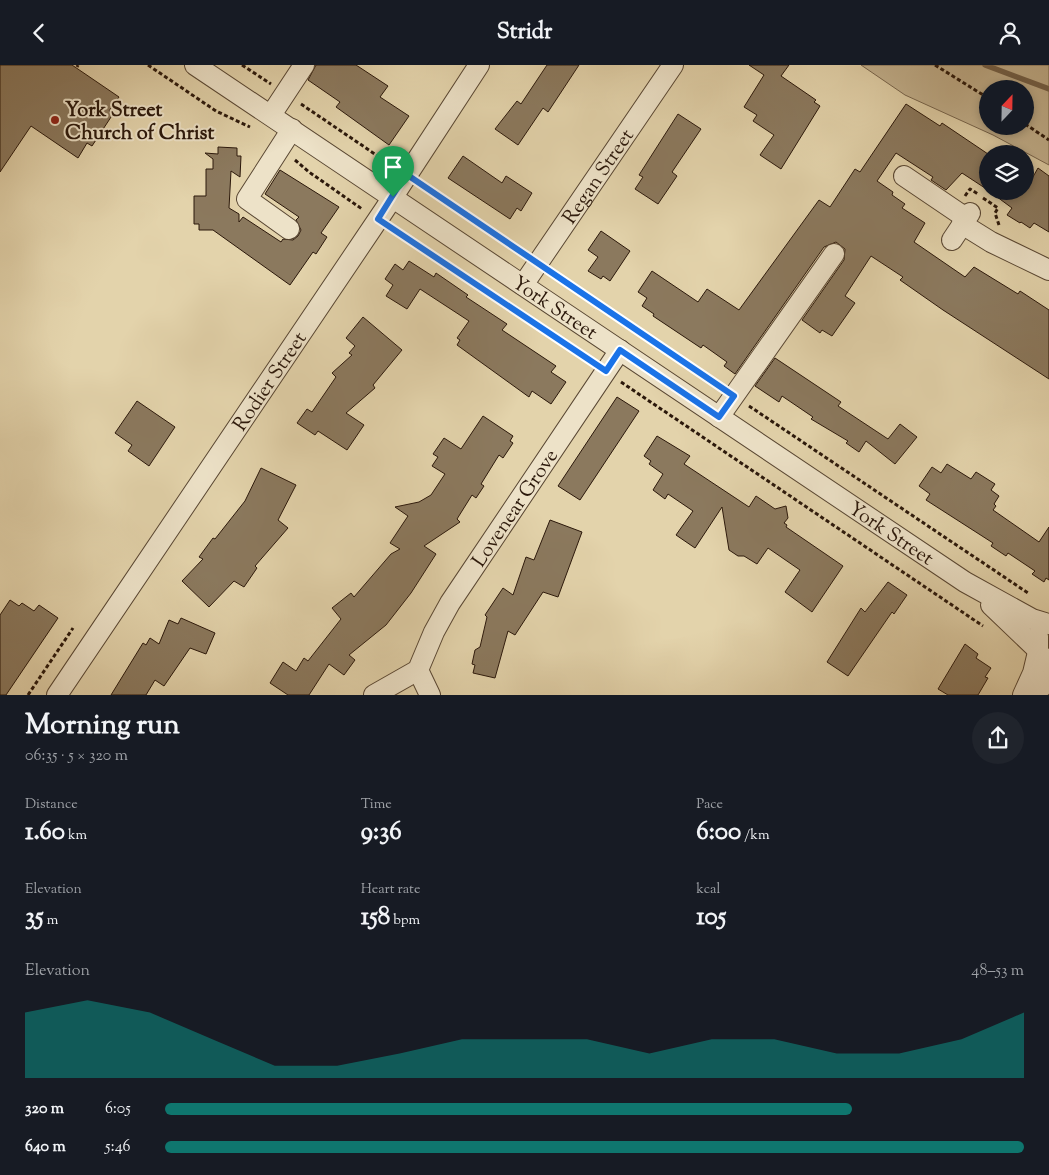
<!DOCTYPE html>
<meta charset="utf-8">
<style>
:root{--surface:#171b24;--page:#20242c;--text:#f1f3f6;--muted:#9ea1a6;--accent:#0f766e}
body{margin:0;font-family:"Sorts Mill Goudy",serif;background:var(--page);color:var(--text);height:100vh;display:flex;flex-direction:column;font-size:19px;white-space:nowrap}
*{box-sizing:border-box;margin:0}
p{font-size:16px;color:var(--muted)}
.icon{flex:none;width:28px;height:28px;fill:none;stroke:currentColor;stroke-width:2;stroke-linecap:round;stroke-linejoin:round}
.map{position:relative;height:630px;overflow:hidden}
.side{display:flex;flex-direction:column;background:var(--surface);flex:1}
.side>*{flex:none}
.needle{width:32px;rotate:22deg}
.buttons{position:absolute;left:979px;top:15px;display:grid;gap:10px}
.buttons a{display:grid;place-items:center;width:55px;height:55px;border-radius:50%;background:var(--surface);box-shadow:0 2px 8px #0003;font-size:25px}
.pin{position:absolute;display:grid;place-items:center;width:42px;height:42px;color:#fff;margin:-51px -21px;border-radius:50% 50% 50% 0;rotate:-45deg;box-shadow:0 0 5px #0007}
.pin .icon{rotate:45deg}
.round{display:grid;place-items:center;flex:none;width:52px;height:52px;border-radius:26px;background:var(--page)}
.headline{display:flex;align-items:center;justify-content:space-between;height:85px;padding:0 25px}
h1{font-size:28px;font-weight:700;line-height:38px}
.stats{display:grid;grid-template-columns:repeat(3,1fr);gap:8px;height:85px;padding:5px 25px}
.stats div{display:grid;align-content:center}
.stats b{font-size:25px;font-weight:700}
.stats small{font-size:14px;font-weight:400}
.stats p{font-size:14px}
.chart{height:140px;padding:10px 25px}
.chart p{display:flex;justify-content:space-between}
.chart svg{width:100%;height:90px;margin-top:5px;fill:var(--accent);opacity:.7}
ul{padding:0 25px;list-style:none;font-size:16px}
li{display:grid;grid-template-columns:80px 60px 1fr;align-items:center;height:38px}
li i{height:12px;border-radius:6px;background:var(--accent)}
header{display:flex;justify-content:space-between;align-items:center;height:65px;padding:0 25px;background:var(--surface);font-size:22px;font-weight:700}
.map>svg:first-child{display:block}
.green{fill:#c4b390;stroke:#78664e;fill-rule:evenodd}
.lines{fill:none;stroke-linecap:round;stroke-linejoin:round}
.stream{stroke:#74624b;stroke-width:5.5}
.building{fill:#8b795e;stroke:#2b180b}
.minor-casing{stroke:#594733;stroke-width:22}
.path{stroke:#2b180b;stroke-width:3;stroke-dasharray:4 2.5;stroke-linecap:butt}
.minor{stroke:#ede2c8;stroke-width:20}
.route-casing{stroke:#fff;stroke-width:10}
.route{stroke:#1a73e8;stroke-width:6}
.poi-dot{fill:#8f2418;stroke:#ede2c8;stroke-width:2}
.labels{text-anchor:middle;stroke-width:4;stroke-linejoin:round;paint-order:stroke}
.poi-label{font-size:20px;font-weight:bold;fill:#2b180b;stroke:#ede2c8;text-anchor:start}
.street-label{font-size:20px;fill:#2b180b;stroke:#ede2c8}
</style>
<header><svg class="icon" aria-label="back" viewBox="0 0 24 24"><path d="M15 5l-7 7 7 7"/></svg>Stridr<svg class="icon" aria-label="person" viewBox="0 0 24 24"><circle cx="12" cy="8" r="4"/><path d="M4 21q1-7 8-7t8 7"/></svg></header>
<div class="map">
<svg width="1049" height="630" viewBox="0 0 1049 630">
<rect width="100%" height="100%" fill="#e3d3ab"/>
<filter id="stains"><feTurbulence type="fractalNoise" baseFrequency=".004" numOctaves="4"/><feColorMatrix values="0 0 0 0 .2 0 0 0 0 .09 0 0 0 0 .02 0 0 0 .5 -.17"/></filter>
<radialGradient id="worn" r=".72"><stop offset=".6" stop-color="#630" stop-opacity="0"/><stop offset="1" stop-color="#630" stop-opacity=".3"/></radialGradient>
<path class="green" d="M861,0H1049V100L993,70L905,30ZM988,24H1025V61H988Z"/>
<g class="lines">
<path class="stream" d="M985,0L1049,24"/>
</g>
<g class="building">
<path d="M0,0H72L119,32L109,46L113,49L92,81L87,78L78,93L31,61L0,107Z"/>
<path d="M316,0H356L388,21L380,32L409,51L389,80L336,42L340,37L308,15Z"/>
<path d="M547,0H579L548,47L543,43L518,80L495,64L517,36L521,39Z"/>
<path d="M749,0H789L781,11L816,35L814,37L820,41L781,104L760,90L774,70L753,56L757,50L744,42L764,10Z"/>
<path d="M906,39L940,61L942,58L988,89V125L962,108L946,125L931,115L933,112L896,88L877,116L893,127L892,130L905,139L902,143L925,158L914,177L965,212L974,202L1018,229L1020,226L1049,245V314L943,245L900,215L903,212L871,191L845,231L855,238L832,271L822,265L820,268L802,255L844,195L845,184L836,177L824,182L735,309L724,301L727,297L703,280L701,283L653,251L654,249L642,241L647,233L638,227L652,206L698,237L707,224L739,245L819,135L830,142L855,104L860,107Z"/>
<path d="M678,49L701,64L672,107L677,111L658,139L635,124L643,112L639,110Z"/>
<path d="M218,82L237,83V91H241L240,112L231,106L229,143L239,149V157L243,152L281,177L283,174L293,175L298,171L301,165L296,155L299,152L265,129L280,105L339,142L321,168L327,172L316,189L313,187L290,220L213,165H199V159H194V131H206V104H213V94L205,88L218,89Z"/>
<path d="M463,91L502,118L506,111L532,128L521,146L517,143L510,154L448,113Z"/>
<path d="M1038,103L1049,111V167L1034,158L1030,163L1021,157L1020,158L1007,150L1012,143L989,126H1025Z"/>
<path d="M601,166L630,186L610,216L603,211L601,214L588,206L598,192L588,185Z"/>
<path d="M409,196L434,212L436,208L468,230L466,232L507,259L502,265L556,301L551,307L566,317L551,339L532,326L529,332L457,280L460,275L457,273L469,256L420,224L407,244L386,231L393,220L385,214L395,199L403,205Z"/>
<path d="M363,252L402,285L373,320L375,323L346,348L364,360L347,385L318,366L315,370L297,358L307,344L312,347L336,312L332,308L352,290L349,288L355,281L346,273Z"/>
<path d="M775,293L841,337L838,341L888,374L900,359L917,372L895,399L866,376L859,387L846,378L848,376L811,354L813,352L782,331L779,337L755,321Z"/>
<path d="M617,332L639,346L580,435L558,421Z"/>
<path d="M137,336L175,362L149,401L128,386L132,380L115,368Z"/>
<path d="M483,351L513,371L510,376L513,378L503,393L499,390L481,419L484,421L476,433L472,430L457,454L460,457L424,481L436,489L411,528L386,560L349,590L355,595L344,610L329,599L309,630H288L270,618L283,597L296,606L304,593L308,596L341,554L332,543L351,528L354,532L391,489L400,484L390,478L408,451L395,442L419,437L431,430L445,409L432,401L438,392L433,389L444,373L461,384Z"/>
<path d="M657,371L690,391L684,399L749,442L756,431L775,444L786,441L788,453L784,458L787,460L786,462L843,501L812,547L785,527L800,505L768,483L757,499L744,491H738L729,485L722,442L695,483L676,470L693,446L668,429L665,434L653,425L663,409L649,399L651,396L644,391Z"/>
<path d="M947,399L971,414L976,407L995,419L991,425L999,431L994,439L996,441L993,445L1039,477L1049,462V515L1046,513L1044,517L1032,509L1035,506L1008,488L1006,491L991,481L993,478L926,435L930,429L919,421L932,402L941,408Z"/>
<path d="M261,403L296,420L278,455L288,463L255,501L257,503L244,522L234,516L209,542L182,516L203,494L199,492L213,473L215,474L245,436Z"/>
<path d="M550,455L582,467L558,532L543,527L515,570L508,566L495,613L473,608L475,600L472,599L475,585L480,582L487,552L485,550L503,523L513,530L526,492L534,495Z"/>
<path d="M888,517L907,530L894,549L892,547L848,611L827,597L861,543L865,547Z"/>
<path d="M10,535L19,541L22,538L34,546L39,540L58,553L6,630H0V550Z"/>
<path d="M181,553L215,568L206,589L190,583L164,621L155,615L146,630H111L143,578L146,580L150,573L159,579L169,555L178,559Z"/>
<path d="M965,579L978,589L976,593L991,603L985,612L988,613L978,630H948L938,624Z"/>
</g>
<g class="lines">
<g class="minor-casing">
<g id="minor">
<path id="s1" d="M195,0L965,517L1032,554L1048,559"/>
<path d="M271,50L304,0"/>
<path d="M904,111L966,153"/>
<path d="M962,159L991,177L1049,205"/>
<path d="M289,164L247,134L292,64"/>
<path d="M952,175L970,148"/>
<path id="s2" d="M523,220L673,0"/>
<path d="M719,352L834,189"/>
<path d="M991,540L1037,584"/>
<path d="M1038,571V587L1049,599"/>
<path d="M418,605L430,630"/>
<path id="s3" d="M57,630L385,144L479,0"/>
<path id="s4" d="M374,630L418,605L434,567L450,538L620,285"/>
<path d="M1023,630L1033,608L1038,587"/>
<path d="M1033,630L1049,615"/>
</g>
</g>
<g class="path">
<path d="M148,0L216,46L250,62"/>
<path d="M242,0L271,19"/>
<path d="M935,0L988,33"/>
<path d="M77,2L78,0"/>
<path d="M301,39L391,100"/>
<path d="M1025,59L1049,75"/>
<path d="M295,95L309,107L362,144"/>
<path d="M422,120L522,187"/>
<path d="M965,131L970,124L978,129"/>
<path d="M983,133L998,143L995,148L999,160"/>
<path d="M393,163L591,297"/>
<path d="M552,208L719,320"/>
<path d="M621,317L983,561"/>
<path d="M749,341L1028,528"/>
<path d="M28,630L73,563"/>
</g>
<use href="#minor" class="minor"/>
</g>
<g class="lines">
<g class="route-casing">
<path id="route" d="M406,109L734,331L719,352L620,285L606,306L378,154Z"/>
</g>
<use href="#route" class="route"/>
</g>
<circle class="poi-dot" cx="55" cy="55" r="5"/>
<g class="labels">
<g class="poi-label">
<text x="65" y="51">York Street<tspan x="65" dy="23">Church of Christ</tspan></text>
</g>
<g class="street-label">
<text dy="7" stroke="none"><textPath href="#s2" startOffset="132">Regan Street</textPath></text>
<text dy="7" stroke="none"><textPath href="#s1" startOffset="434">York Street</textPath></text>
<text dy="7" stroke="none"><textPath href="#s3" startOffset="379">Rodier Street</textPath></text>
<text dy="7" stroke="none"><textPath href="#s4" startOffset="240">Lovenear Grove</textPath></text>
<text dy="7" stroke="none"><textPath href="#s1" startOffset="839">York Street</textPath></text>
</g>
</g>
<rect width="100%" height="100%" filter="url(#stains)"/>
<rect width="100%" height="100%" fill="url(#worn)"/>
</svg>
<div class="buttons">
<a><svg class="needle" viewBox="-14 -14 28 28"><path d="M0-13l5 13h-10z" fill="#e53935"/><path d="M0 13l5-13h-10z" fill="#9ea1a6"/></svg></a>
<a><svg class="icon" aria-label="layers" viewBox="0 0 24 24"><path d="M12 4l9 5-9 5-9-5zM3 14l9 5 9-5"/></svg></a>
</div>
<div class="pin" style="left:393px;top:132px;background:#1e9e55"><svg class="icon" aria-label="arrive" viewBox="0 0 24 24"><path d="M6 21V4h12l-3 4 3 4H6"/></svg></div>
</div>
<section class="side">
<div class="headline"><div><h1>Morning run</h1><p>06:35 · 5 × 320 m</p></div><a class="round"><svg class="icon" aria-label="share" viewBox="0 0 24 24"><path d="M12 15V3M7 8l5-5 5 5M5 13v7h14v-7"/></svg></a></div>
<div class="stats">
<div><p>Distance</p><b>1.60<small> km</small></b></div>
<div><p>Time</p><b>9:36</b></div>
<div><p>Pace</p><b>6:00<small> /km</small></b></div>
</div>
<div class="stats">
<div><p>Elevation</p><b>35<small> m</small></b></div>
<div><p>Heart rate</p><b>158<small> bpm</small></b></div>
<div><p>kcal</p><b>105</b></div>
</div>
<div class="chart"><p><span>Elevation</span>48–53 m</p>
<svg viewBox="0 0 160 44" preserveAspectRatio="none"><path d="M0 44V12L10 6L20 12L30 25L40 38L50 38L60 32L70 25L80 25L90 25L100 32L110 25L120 25L130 32L140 32L150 25L160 12V44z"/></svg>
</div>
<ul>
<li><b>320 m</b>6:05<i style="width:80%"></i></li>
<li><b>640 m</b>5:46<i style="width:100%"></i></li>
</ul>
</section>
